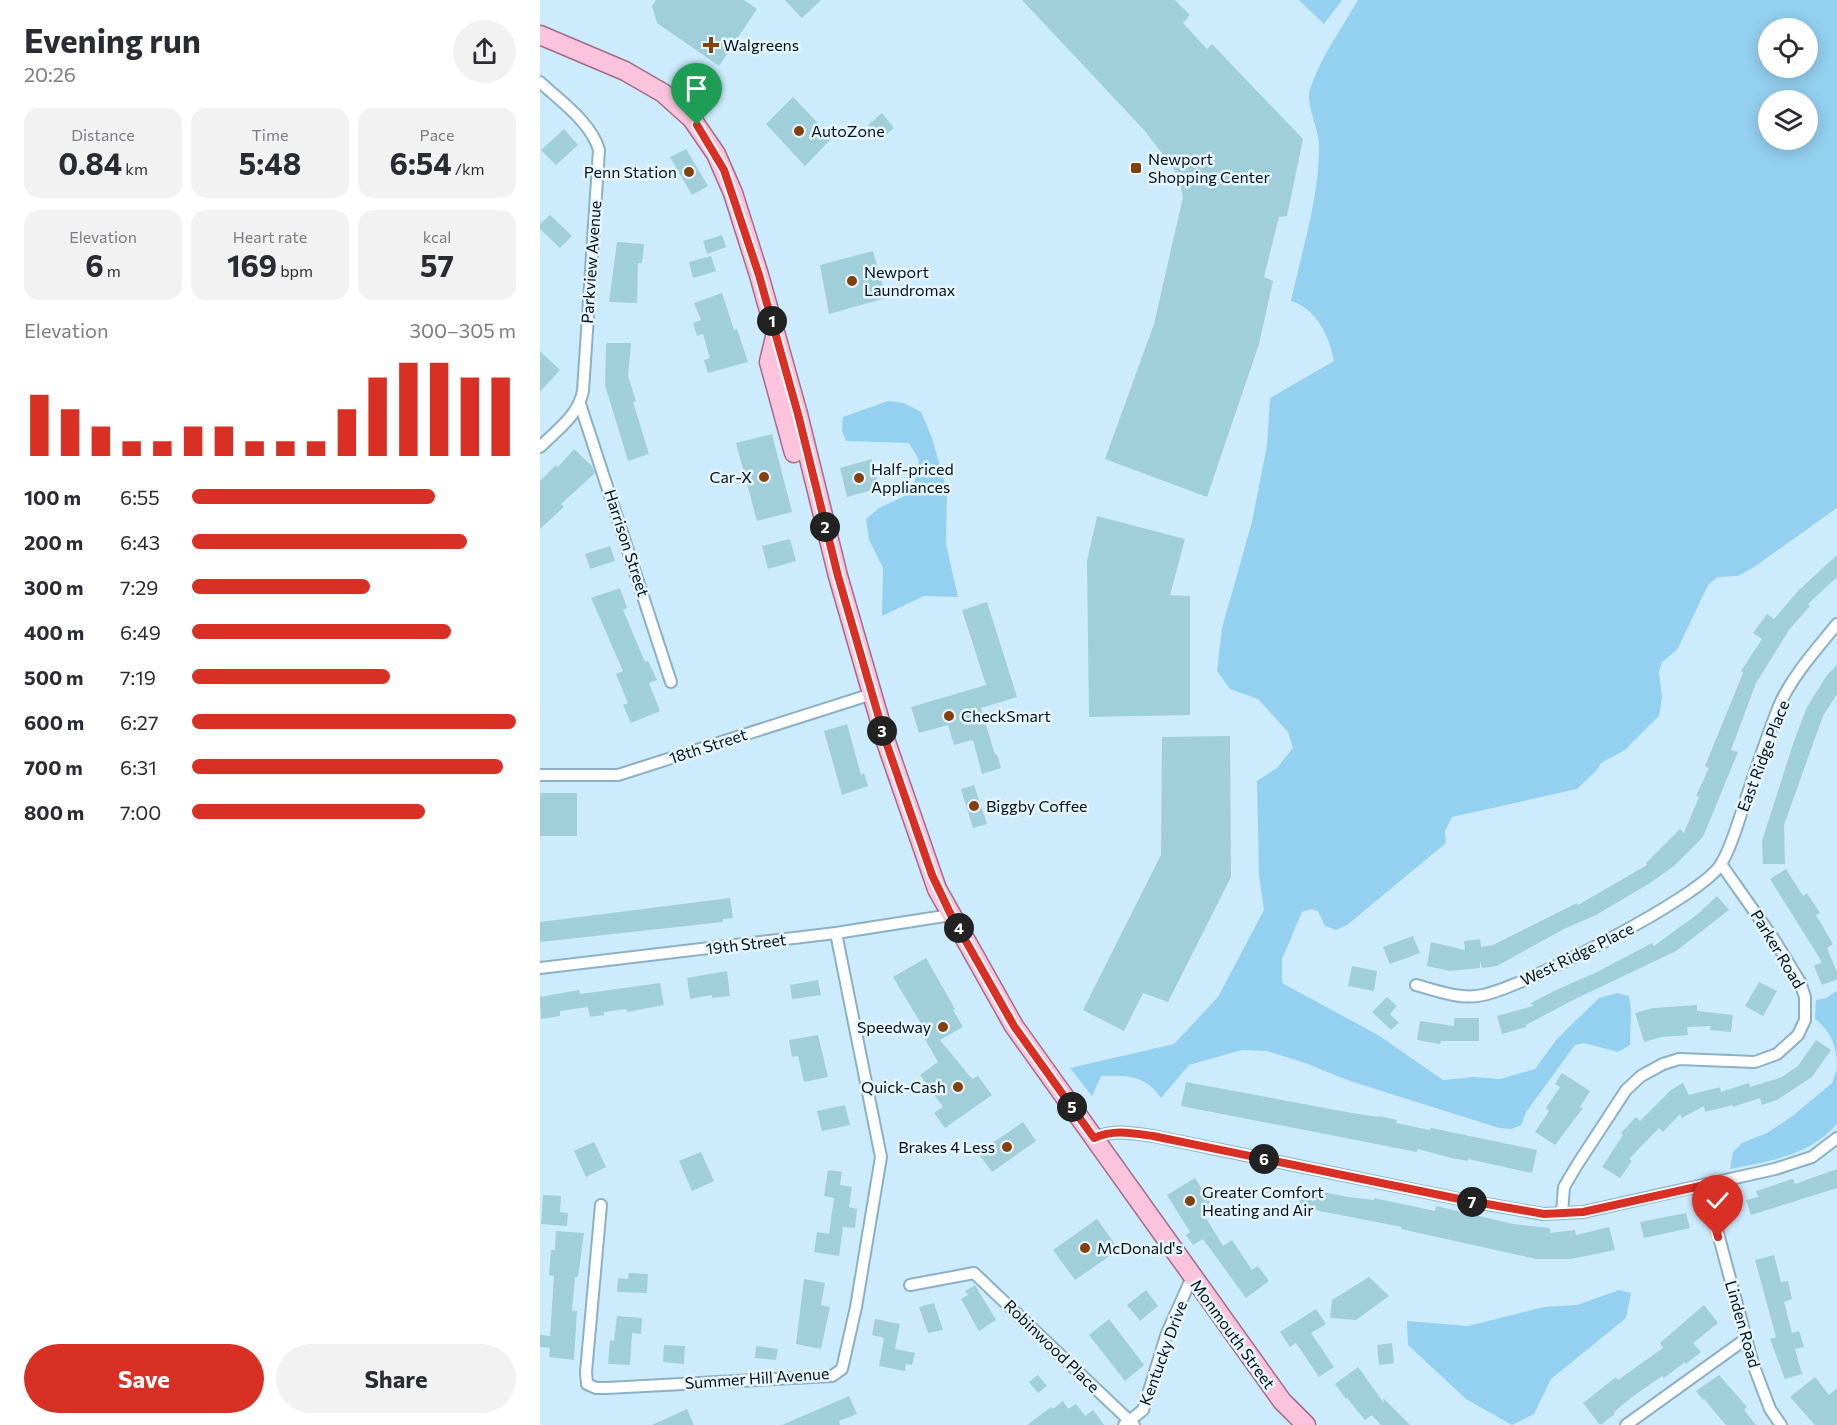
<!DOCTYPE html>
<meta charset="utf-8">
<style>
:root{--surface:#fff;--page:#f2f2f3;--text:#2b2b33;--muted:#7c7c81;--accent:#d93025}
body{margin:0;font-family:Commissioner,sans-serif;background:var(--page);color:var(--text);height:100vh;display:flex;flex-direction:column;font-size:22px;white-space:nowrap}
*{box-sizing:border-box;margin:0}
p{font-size:20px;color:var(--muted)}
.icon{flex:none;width:33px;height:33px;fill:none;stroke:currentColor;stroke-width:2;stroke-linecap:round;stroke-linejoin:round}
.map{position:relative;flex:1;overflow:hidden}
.details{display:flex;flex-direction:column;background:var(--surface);width:540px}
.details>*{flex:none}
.buttons{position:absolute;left:1218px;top:18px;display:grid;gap:12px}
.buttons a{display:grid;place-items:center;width:60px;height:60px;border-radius:50%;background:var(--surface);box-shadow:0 3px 15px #0003;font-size:30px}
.pin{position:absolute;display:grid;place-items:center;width:51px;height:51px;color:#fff;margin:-62px -26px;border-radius:50% 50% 50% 0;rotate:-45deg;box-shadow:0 0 6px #0007}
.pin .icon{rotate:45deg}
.km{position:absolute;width:30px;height:30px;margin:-15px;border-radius:50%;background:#222;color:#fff;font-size:16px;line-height:30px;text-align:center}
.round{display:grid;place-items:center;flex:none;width:63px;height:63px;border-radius:32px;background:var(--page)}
.headline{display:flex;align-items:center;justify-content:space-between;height:102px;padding:0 24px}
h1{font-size:33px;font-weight:700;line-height:45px}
.stats{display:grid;grid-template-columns:repeat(3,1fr);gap:9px;height:102px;padding:6px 24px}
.stats div{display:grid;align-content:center;border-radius:15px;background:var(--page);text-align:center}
.stats b{font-size:30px;font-weight:700}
.stats small{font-size:16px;font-weight:400}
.stats p{font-size:16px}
.chart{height:168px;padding:12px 24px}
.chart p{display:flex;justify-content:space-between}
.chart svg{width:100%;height:108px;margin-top:6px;stroke:var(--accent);stroke-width:6}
.primary-button{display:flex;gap:12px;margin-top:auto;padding:12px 24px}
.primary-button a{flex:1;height:69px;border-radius:36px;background:var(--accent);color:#fff;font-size:24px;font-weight:700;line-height:69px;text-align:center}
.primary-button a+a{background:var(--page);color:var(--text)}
ul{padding:0 24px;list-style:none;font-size:20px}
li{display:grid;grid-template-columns:96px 72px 1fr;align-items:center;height:45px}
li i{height:15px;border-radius:8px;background:var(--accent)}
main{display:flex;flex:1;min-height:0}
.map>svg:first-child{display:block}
.green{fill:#94d0f0;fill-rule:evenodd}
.building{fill:#a1cfd9}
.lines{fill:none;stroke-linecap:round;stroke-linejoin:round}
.minor-casing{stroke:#8cb1c6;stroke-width:14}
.primary-casing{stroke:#a36b88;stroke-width:21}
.minor{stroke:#fff;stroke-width:10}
.primary{stroke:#fbc4dc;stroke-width:18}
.route-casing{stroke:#fff;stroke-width:12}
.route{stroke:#d93025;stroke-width:8}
.poi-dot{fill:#83410d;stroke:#e6f5fe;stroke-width:2}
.labels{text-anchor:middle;stroke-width:5;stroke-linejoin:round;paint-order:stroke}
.poi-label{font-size:16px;fill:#041118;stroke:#e6f5fe;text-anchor:start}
.street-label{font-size:16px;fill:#041118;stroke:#e6f5fe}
</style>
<main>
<section class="details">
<div class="headline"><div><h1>Evening run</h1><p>20:26</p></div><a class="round"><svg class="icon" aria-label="share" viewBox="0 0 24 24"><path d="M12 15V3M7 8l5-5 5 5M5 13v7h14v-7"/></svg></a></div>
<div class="stats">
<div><p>Distance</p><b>0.84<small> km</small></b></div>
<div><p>Time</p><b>5:48</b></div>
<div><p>Pace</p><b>6:54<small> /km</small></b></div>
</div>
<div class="stats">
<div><p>Elevation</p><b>6<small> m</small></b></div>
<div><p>Heart rate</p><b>169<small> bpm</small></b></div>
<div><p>kcal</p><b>57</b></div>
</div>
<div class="chart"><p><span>Elevation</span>300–305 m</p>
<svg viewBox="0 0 160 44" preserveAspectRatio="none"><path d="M5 44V19M15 44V25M25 44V32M35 44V38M45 44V38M55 44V32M65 44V32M75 44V38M85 44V38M95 44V38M105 44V25M115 44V12M125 44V6M135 44V6M145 44V12M155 44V12"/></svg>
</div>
<ul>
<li><b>100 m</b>6:55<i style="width:75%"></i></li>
<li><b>200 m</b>6:43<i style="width:85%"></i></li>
<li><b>300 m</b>7:29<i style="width:55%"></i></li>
<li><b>400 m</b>6:49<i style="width:80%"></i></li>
<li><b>500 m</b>7:19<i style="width:61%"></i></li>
<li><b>600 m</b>6:27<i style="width:100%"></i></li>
<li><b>700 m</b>6:31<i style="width:96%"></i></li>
<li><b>800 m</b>7:00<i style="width:72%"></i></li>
</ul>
<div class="primary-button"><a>Save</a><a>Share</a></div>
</section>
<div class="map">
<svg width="1297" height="1425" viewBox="0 0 1297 1425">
<rect width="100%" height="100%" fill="#ccebfc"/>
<g class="green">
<path d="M759,0H802L784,24Z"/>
<path d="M818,0H1297V508L1214,567L1198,576L1178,577L1168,585L1137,650L1122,662L1119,672L1122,698L1119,716L1085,750L1061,763L1057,770L1037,789L912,817L905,831L906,843L807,925L796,930L785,926L778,911L771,909L762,912L742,959V983L838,1035L903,1080L934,1077L960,1079L995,1069L1017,1039L1059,998L1077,993L1089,996L1091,1010L1090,1045L1078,1052L1044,1043L1035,1045L986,1112L981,1125L972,1129L959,1128L810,1081L765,1063L727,1051L702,1050L649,1065L621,1098C606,1075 586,1075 561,1076L552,1096L530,1068L634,1044L678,997L724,910L719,875L717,781L737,768L753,748L748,732L718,699L690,689L677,671L682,628L712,522L727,445L730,398L794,361C789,336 777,309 751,301C762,250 780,195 779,143C778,128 765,101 770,89C781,56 801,30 818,0ZM1228,28H1268V68H1228ZM1228,100H1268V140H1228Z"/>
<path d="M348,401L364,403L381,412L392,438L407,491L406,544L418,597L384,596L342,616L343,568L329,540L326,519L339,508L373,492L379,460L369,443L306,441L302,431L303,417Z"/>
<path d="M1297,991V1064C1297,1046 1290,1030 1275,1019L1276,1000L1286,998Z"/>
<path d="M1297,1069V1124C1269,1156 1229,1161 1190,1169L1193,1152L1202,1143L1227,1133L1250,1118L1292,1083Z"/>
<path d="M1079,1290L1091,1293L1086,1318L1011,1379L994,1414L972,1425L926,1399L868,1345L867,1321L928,1326L1004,1307L1037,1305Z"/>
</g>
<g class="building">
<path d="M116,0H204L217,9L179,66L117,23L112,6Z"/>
<path d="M245,0H281L262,18Z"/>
<path d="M482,0H635L650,15L643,23L667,49L672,44L763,139L747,216L739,217L724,277L733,281L719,344L667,497L565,459L614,324L643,197L640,183L634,169L604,130Z"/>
<path d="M253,97L292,138L265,166L226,124Z"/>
<path d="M342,113L354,128L341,139L328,125Z"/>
<path d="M24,129L38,145L16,165L1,150Z"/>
<path d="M146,149L168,186L152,195L130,157Z"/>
<path d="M10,215L32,236L20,248L0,229V224Z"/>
<path d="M182,235L186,247L167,254L163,241Z"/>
<path d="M77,242L104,244L102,263H98L97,303L69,302Z"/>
<path d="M333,251L346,298L289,314L280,265Z"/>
<path d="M171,256L176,271L153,278L149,262Z"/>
<path d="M182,293L194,330L197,329L208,362L168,373L164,360L170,358L163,334L157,336L153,323L161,320L154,303Z"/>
<path d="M66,343H91L88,376L96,401L93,402L109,454L88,461L65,385Z"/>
<path d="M0,351L20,370L0,392Z"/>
<path d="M232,434L252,512L217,521L196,443Z"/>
<path d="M34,449L52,466L55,473L21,504L24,507L0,529V481L16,465L18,467Z"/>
<path d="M332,459L339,488L307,497L300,468Z"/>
<path d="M557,516L645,539L630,595L650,596V715L549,717L547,561Z"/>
<path d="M250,539L256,561L228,569L222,546Z"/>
<path d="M70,546L75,561L50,569L45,554Z"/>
<path d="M1297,555V577L1268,604L1270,606L1249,630L1216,683L1191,750L1198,752L1163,837L1134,866L1110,883L1056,915L1024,929L957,966L942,968L940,961V968L910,971L887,966L891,942L925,950L924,941L940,939L941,947L953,945L1037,903L1038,905L1107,865L1106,863L1140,829L1144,833L1159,797L1156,796L1169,768L1165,766L1203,673L1201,671L1222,639L1213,633L1227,614L1234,619L1258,591Z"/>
<path d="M80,588L87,608L83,610L105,662L108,661L117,680L109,683L120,711L91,723L83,705L88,703L76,674L83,671L51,598Z"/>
<path d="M447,602L477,697L441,708L455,755L457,754L461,768L442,774L433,740L414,745L408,725L379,733L371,707L446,685L422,610Z"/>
<path d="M1297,665V694L1283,716L1244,825L1245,864H1223L1222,841L1254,741L1267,707L1287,675Z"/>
<path d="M307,724L321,775L324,773L328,786L302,795L284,731Z"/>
<path d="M690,736L691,877L628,1002L603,993L584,1031L543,1010L621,855L622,737Z"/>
<path d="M434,785L447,824L433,828L421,789Z"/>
<rect x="0" y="793" width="37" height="43"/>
<path d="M1246,869L1263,896L1267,893L1280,913L1276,915L1293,944L1287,948L1297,972V979L1293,981L1282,985L1274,966L1282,962L1230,879Z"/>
<path d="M1177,896L1189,910L1136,951L1031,1001L986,1025V1027L962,1034L957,1016L993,1006L991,1003L1014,991L1057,972L1112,943L1114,946L1159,913Z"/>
<path d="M190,898L193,918L183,919V922L0,942V922Z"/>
<path d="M873,936L880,953L850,964L843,947Z"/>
<path d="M386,958L415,1009L413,1010L423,1027L400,1040L432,1079L438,1076L452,1095L405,1128L394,1113L403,1107L380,1075L398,1062L378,1027L382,1025L353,977Z"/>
<path d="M812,966L837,971L834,991L808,986Z"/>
<path d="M187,971L190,996L172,998V995L150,999L147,978Z"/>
<path d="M278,980L281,995L252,999L250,985Z"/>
<path d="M1219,982L1237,991L1223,1016L1205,1006Z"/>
<path d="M120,983L124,1005L87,1012L86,1009L64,1012V1015L50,1017L48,1007L20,1011V1016L1,1019L0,997L39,990L40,994Z"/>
<path d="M847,997L857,1006L850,1014L859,1023L851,1030L832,1012Z"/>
<path d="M1157,1005V1011L1193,1015L1191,1032L1170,1030L1171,1026L1147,1027L1148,1035L1122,1037L1104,1042L1095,1013L1113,1008Z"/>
<path d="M914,1018H939V1041H901L900,1044L877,1040L880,1021L914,1026Z"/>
<path d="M278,1035L288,1077L264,1082L258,1056L252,1057L249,1040Z"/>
<path d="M1276,1040L1291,1050L1272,1077L1237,1100L1222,1105L1220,1098L1193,1107V1105L1165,1112L1164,1106L1142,1118L1140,1114L1123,1132L1119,1128L1089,1159L1092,1161L1080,1178L1062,1167L1083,1135L1081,1133L1096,1117L1100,1121L1131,1090L1143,1083L1149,1095L1180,1087L1181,1092L1209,1083L1210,1087L1242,1077L1258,1066Z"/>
<path d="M1022,1073L1050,1091L1040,1107L1043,1108L1015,1145L995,1132L1009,1111L1006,1108L1020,1087L1015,1084Z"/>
<path d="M646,1082L812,1113L838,1117V1116L857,1120L856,1123L890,1130L891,1128L997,1150L992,1173L928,1159V1161L911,1158L878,1149L877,1152L641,1106Z"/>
<path d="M305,1105L310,1125L282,1131L277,1111Z"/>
<path d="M483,1122L496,1141L452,1172L438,1153Z"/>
<path d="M54,1142L66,1167L46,1177L34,1151Z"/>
<path d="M161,1152L174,1181L152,1191L139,1161Z"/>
<path d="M1297,1169V1188L1211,1215L1206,1200L1218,1197L1216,1191L1253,1179L1255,1184Z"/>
<path d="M288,1170L302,1172L300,1185L312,1187L309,1207L317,1209L315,1228L303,1227L299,1256L274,1252L277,1232L289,1234L294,1198L284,1196Z"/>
<path d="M655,1178L673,1207L663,1213L683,1246L692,1240L712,1270L718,1266L729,1281L706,1298L663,1239L653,1245L646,1235L650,1232L627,1195Z"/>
<path d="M762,1188L808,1197L834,1200V1198L895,1211L896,1206L973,1224L1010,1228V1233L1035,1230L1036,1235L1069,1227L1075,1250L1031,1259H996L861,1229L862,1227L759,1207Z"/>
<path d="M3,1195L21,1196L20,1212L28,1213L27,1226L1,1224Z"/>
<path d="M1146,1213L1150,1228L1104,1238L1100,1222Z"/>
<path d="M557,1219L577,1247L572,1250L574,1253L535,1280L513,1250Z"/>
<path d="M16,1231L44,1233L38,1277H35L32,1311H37L34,1360L9,1357L10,1348L0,1347V1335L10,1336L14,1276L9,1275L11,1250H15Z"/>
<path d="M1234,1255L1241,1282L1248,1281L1252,1299L1244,1302L1252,1333L1259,1331L1264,1347L1255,1349L1262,1374L1245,1379L1230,1339L1236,1337L1215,1260Z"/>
<path d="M89,1273L108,1274L107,1293L77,1292L78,1278L88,1279Z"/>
<path d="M829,1277L849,1296L816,1320L790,1318L792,1300Z"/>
<path d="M264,1279L285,1283L281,1305L290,1307L281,1349L256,1344Z"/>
<path d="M435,1285L456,1320L439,1331L421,1299L428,1295L425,1291Z"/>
<path d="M606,1290L618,1306L600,1321L587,1305Z"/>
<path d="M394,1303L403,1330L388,1333L379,1307Z"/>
<path d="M1164,1305L1178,1323L1153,1343L1161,1352L1146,1364L1145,1362L1124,1378L1122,1376L1092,1397L1074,1412L1075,1414L1060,1425L1043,1403L1076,1377L1078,1380L1123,1348L1120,1343Z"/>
<path d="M776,1309L786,1324L771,1333L794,1367L779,1377L756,1343L750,1347L740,1332Z"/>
<path d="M77,1316L102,1318L101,1334L92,1333L90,1365L68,1364L70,1340L74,1341Z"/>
<path d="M335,1319L360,1324L355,1349L375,1353L372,1365L366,1364L365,1371L339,1366L344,1338L332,1335Z"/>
<path d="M569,1319L604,1365L585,1381L549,1335Z"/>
<path d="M852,1343L854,1363L839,1365L837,1345Z"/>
<path d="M124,1345L145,1346L144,1364L123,1362Z"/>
<path d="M216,1346L238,1349L236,1360L215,1358Z"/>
<path d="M818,1367L844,1403L843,1398L870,1425H841L832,1415L825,1420L807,1398L806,1399L795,1384Z"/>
<path d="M498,1375L507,1386L498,1393L489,1382Z"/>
<path d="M1179,1375L1207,1407L1204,1410L1216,1425H1186L1164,1399L1163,1400L1156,1391Z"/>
<path d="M1275,1377L1289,1395L1297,1388V1425H1275L1250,1397Z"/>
<path d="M309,1396L317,1414L299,1421L300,1425H242Z"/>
<path d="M523,1401L528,1409L536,1404L545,1416L553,1410L564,1425H487L511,1407L513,1409Z"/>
<path d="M147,1409L154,1425H112Z"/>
</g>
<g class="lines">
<g class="minor-casing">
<g id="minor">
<path d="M0,82C20,101 51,122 59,150L43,391C38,416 17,430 0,447"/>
<path d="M40,404L131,682"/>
<path d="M0,775H78L332,694"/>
<path d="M0,968L296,933L411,915"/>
<path d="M876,985C897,991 921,1000 943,995C983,987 1162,897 1181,864C1192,846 1197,825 1204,805C1215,772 1226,739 1239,706C1252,676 1276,650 1297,624"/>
<path d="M554,1138C574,1129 592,1133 613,1136L924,1200L1003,1214L1043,1212L1235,1169L1272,1157L1297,1138"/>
<path d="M1165,1185L1213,1364L1230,1409L1241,1425"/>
<path d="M61,1205L46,1372L47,1384L56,1388H67L292,1376L302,1369L316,1307L341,1157L296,933"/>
<path d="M1022,1213L1024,1187L1037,1165L1086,1090L1101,1076L1123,1064L1139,1059L1215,1062L1237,1054L1258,1035L1265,1020V997L1260,982L1233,938L1181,864"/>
<path d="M370,1285L434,1273L594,1425"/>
<path d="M584,1425L603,1410L627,1333L652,1277"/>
<path d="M1086,1425L1207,1338"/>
</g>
</g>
<g class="primary-casing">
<g id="primary">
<path d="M0,35L85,71L123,93L152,119L176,154L193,193L219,275L258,414L298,576L346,742L397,889L474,1026L742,1401L766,1425"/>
<path d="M235,337L229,362L254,453"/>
</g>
</g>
<use href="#minor" class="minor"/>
<use href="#primary" class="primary"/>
</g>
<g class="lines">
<g class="route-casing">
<path id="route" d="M157,125L184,170L219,275L258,414L298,576L346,742L392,875L411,915L474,1026L554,1138C574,1129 592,1133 613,1136L924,1200L1004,1214L1043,1212L1165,1185L1178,1237"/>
</g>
<use href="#route" class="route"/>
</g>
<g class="poi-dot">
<path d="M168 36h6v6h6v6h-6v6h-6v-6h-6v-6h6z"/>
<circle cx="259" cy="131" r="6"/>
<rect x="590" y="162" width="12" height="12" rx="3"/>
<circle cx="149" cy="172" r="6"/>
<circle cx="312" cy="281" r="6"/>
<circle cx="224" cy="477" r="6"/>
<circle cx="319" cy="478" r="6"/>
<circle cx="409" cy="716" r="6"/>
<circle cx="434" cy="806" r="6"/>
<circle cx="403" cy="1027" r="6"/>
<circle cx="418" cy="1087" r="6"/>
<circle cx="467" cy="1147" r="6"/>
<circle cx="650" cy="1201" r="6"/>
<circle cx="545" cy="1248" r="6"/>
</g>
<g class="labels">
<g class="poi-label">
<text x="183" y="51">Walgreens</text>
<text x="271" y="137">AutoZone</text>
<text x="608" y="165">Newport<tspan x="608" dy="18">Shopping Center</tspan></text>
<text x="137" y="178" text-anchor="end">Penn Station</text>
<text x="324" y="278">Newport<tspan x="324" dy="18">Laundromax</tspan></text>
<text x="331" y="475">Half-priced<tspan x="331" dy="18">Appliances</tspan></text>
<text x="212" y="483" text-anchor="end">Car-X</text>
<text x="421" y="722">CheckSmart</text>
<text x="446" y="812">Biggby Coffee</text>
<text x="391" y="1033" text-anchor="end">Speedway</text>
<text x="406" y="1093" text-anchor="end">Quick-Cash</text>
<text x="455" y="1153" text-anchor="end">Brakes 4 Less</text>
<text x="662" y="1198">Greater Comfort<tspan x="662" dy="18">Heating and Air</tspan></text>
<text x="557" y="1254">McDonald's</text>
</g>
<g class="street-label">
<text transform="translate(51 262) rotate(-86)" y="6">Parkview Avenue</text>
<text transform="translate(87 543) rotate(72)" y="6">Harrison Street</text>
<text transform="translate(168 746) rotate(-18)" y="6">18th Street</text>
<text transform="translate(1223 756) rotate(-69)" y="6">East Ridge Place</text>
<text transform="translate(206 944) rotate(-7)" y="6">19th Street</text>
<text transform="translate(1238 949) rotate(59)" y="6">Parker Road</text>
<text transform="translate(1037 954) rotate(-26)" y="6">West Ridge Place</text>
<text transform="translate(1203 1324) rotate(74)" y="6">Linden Road</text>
<text transform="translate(693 1334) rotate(54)" y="6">Monmouth Street</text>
<text transform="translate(512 1346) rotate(44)" y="6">Robinwood Place</text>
<text transform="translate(623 1353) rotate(-70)" y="6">Kentucky Drive</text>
<text transform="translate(217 1378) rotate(-4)" y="6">Summer Hill Avenue</text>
</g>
</g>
</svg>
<div class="buttons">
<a><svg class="icon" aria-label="locate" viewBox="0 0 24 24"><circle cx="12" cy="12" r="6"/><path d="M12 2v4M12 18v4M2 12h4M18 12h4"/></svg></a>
<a><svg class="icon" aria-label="layers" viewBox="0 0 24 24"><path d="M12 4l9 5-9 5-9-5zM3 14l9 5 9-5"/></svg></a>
</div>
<div class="pin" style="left:157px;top:125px;background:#1e9e55"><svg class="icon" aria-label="arrive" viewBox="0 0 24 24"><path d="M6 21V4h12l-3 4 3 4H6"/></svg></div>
<div class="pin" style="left:1178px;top:1237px;background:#d93025"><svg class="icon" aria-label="check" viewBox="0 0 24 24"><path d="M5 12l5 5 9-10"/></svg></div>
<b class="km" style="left:232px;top:321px">1</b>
<b class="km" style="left:285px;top:527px">2</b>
<b class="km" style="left:342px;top:731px">3</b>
<b class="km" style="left:419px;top:928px">4</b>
<b class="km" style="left:532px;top:1107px">5</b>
<b class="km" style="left:724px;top:1159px">6</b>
<b class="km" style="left:932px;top:1202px">7</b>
</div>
</main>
